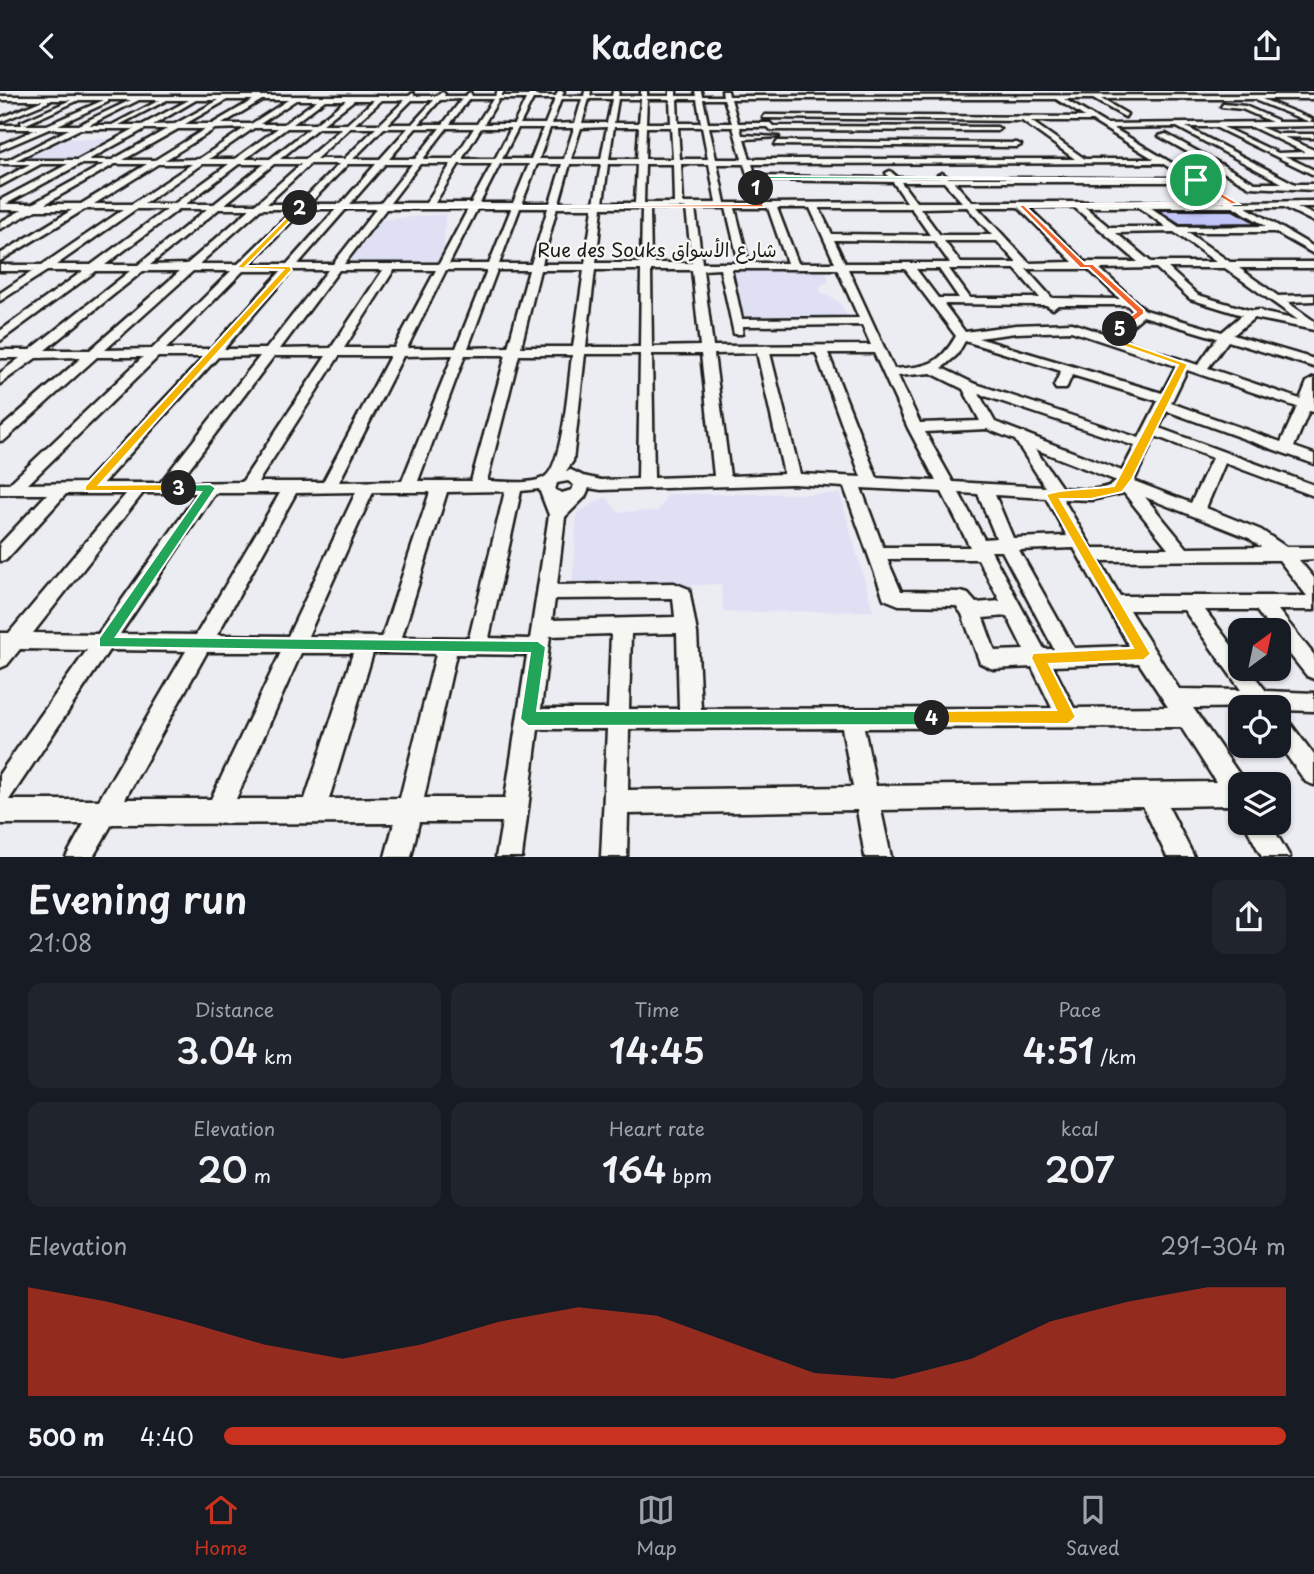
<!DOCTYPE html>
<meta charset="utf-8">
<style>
:root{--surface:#171b24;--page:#20242c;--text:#f1f3f6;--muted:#9ea1a6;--line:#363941;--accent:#c8321e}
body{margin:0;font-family:"Playpen Sans","Playpen Sans Arabic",sans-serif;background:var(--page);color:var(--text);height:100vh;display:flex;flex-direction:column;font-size:26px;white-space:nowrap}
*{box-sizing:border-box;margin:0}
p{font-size:23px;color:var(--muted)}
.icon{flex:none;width:38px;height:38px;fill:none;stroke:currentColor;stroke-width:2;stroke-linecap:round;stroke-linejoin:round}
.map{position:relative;height:766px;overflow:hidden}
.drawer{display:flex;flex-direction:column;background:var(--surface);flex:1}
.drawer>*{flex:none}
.needle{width:46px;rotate:33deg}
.tools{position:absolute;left:1228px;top:527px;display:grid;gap:14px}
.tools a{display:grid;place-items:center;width:63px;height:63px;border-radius:14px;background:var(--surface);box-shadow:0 2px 5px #0004;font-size:35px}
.pin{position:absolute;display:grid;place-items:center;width:60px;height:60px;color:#fff;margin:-30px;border:4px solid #fff;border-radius:50%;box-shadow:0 2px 7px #0007}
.km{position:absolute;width:35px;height:35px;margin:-18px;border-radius:50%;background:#222;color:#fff;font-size:19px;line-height:35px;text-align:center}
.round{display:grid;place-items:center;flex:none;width:74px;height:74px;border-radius:14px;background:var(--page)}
.overview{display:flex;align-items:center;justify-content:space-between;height:119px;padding:0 28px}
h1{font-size:38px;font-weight:600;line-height:52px}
.figures{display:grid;grid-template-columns:repeat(3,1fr);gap:10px;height:119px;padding:7px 28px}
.figures div{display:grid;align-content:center;border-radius:14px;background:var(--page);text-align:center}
.figures b{font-size:35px;font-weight:600}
.figures small{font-size:19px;font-weight:400}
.figures p{font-size:19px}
.chart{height:196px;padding:14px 28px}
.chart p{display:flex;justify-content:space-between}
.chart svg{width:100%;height:126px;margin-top:7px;fill:var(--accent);opacity:.7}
ul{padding:0 28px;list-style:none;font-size:23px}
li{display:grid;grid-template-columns:112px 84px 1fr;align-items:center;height:52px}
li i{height:18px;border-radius:9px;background:var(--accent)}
header{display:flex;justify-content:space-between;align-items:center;height:91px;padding:0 28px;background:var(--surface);font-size:32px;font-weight:600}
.tab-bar{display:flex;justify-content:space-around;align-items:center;height:98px;border-top:2px solid var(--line);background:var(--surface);font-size:19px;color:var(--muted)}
.tab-bar a{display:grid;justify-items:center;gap:4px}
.tab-bar .active{color:var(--accent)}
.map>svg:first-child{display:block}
.built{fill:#dfe0f4}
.building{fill:#c2c5f7;stroke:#1c1c1c;stroke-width:2}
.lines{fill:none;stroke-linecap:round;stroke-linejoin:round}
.minor-casing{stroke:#1c1c1c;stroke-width:5}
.minor{fill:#f6f6f2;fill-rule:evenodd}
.split-1{fill:#22a559;stroke:#fff;stroke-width:2}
.split-2{fill:#f0652b;stroke:#fff;stroke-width:2}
.split-3{fill:#f5b400;stroke:#fff;stroke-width:2}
.split-4{fill:#22a559;stroke:#fff;stroke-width:2}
.split-5{fill:#f5b400;stroke:#fff;stroke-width:2}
.split-6{fill:#f0652b;stroke:#fff;stroke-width:2}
.labels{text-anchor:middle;stroke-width:5;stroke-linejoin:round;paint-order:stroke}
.far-street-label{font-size:19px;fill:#1c1c1c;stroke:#f6f6f2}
</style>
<header><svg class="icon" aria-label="back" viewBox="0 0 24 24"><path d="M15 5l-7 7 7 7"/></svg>Kadence<svg class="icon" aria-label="share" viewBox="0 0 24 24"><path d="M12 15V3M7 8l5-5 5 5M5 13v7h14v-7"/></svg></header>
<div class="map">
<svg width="1314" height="766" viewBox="0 0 1314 766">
<rect width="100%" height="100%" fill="#ececf3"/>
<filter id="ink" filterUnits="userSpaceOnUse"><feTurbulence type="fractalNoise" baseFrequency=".0143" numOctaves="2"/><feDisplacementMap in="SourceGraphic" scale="14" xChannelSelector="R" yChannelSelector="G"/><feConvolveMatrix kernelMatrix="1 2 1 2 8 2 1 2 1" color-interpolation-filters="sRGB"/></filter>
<g filter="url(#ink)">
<g class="built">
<path d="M56,48H115L76,69H15Z"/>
<path d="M445,123L444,156L437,173H342L377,129Z"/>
<path d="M730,178L826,179L829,190L820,195L821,202L838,210L850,229L738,230Z"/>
<path d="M668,403H840L873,520L723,521L721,493L572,500L577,422L606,406L618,421L658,420Z"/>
</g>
<path class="building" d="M1158,119H1233L1257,132L1180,133Z"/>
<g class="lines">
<g class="minor-casing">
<g id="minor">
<path d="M498,0H504L501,5H528L531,0H537L535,5H556L558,0H564L562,5H584L585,0H591L590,5H612L613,0H619L618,5H641V0H647V5H670V0H676V5H696L695,0H701L702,5H723L722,0H728L729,5L1314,4V8H1262L1312,28L1310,31H1314V35L1260,36L1277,43H1314V47L1284,46L1314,59V65H1285L1314,79V84L1215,36H1186L1295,93H1314V99L1250,96L1159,45L1166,43L1255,92H1282L1177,36L1113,37L1237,111L1314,110V116H1297L1314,124V131L1284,116H1246L1314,156V163L1275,141H1187L1230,171H1314V177H1239L1278,205L1314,204V210L1287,211L1314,230V239L1254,227L1233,244L1314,268V276L1228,250L1208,277L1300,308L1307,291L1314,287V321L1309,320L1294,356L1314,363V373L1167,320L1159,337L1314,394V405L1225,372L1206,417L1261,439L1286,456H1314V468L1299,469L1314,487V519H1278L1314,564V588L1307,585L1279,550V539H1271L1256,519H1205L1241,567V578H1249L1266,600L1314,602V620L1279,619V616L1193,617L1246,693H1241V719L1231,714L1168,715L1194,766H1167L1143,715L881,719L891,766H865L857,719L628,723L627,766H601L607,638H538L522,766H496L502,731H419L411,766H385L394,732L112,733L93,766H66L84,733H0V682L87,559L20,558L7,574L0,577V542H9L126,403H66L6,469L0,470V453L47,403H0V393H9L143,266H97L5,349L0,350V338L82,266L36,267L0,293V282L20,267H0V259H30L130,180H96L0,250V240L83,180H47L0,210V202L33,180H0V174H42L124,118H85L0,170V163L72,119H36L0,138V131L22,119H0V109L68,73H41L0,95V89L30,73H0V69H8L69,38H49L0,59V54L37,38H0V34H22L21,31L71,9H48V11L0,31V27L43,9H0V5H409L413,2L415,5H437L442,1L445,3L444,5H465L470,1L472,5H495ZM462,8L443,33H419L440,9ZM469,8H493L477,33H450ZM499,8H526L514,33H484ZM533,8H555L545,33H520ZM561,8H582L575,32L552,33ZM589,8H612L607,32H582ZM618,8H641L639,32H614ZM647,8H670L671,32H646ZM677,8H697L701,32H678ZM703,8H724L732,32H708ZM731,8H1056L1085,26L765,24L763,27L1022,30L1075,68H750L744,48L779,46L742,44L740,36H768L771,39L997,40L1000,38L997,36L773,35L770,32H738ZM1064,8H1093L1125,26L1127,23L1101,8H1257V10L1310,31H1277V29L1245,15L1223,13L1221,16L1242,18L1272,31L1106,33ZM79,9H104L47,34H24ZM108,9H131L78,34H58L108,11ZM139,9H160L112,34H89ZM167,9H189L142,34H119ZM196,9H219L175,33L153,34ZM227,9H253L212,33H185ZM262,9H288L251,33H222ZM296,9H317L284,33H260ZM325,9H346L315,33H293ZM354,9H374L347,33H323ZM382,9H405L380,33H355ZM412,9H434L412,33H388ZM1031,30H1092L1154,68H1085ZM607,36L601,68H571L581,37ZM614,36H639L637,68H609ZM646,36H671L673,68H645ZM678,36H702L708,68H680ZM709,36H733L742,68H716ZM1223,36H1252L1305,61L1278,62ZM245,37L199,68L165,69L215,38ZM254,37H278L235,68H209ZM287,37H310L270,68H245ZM318,37H342L306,68H280ZM350,37H376L344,68H316ZM384,37H408L380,68H353ZM416,37H440L415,68H389ZM447,37H474L454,68H423ZM481,37H511L495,68H462ZM518,37H543L531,68H502ZM550,37H574L564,68H539ZM80,38H134L77,69H16ZM145,38H167L112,69H88ZM178,38H205L155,69H123ZM1162,72L1185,87H949L942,82L938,84L940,87H898L890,80L886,82L889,87L756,85L752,73ZM80,73H104L32,113H6ZM115,73H147L81,113H45ZM158,73H192L132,113H94ZM202,73H229L174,113H144ZM239,73H264L214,113H186ZM274,73H301L256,113H225ZM310,73H339L299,113H267ZM348,73H376L341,113H309ZM385,73H412L381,112L350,113ZM420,73H451L426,112H390ZM459,73H492L471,112H435ZM500,73H529L513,112H480ZM537,73H562L550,112H522ZM570,73H601L594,112H559ZM608,73H637L635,112H603ZM645,73H673L674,112H644ZM681,73H709L716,112H683ZM717,73H744L756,112H725ZM757,89L893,91L907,111L764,112ZM901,91H944L962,111H916ZM954,91H1193L1225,111H972ZM967,116L992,144H940L920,117ZM977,116H1018L1073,171L1029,172ZM1028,116H1074L1138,171H1085ZM1085,116H1139L1166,136H1109ZM1150,116H1234L1266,135L1179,136ZM520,117H548L531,173H499ZM557,117H593L585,173H542ZM602,117H642L641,172H596ZM650,117H686L692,172H651ZM695,117H726L739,172H702ZM735,117H768L787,172H749ZM777,117H810L835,172H798ZM819,117H911L930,144L832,143ZM136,118H167L91,174H56ZM179,118H207L138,174H105ZM219,118H250L187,173L150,174ZM261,118H294L238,173H199ZM304,118H336L287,173H250ZM346,118H376L333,173H298ZM386,118H468L439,173H344ZM477,118H511L489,173H449ZM1174,141L1216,171H1151L1116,142ZM834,149L934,150L950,172H845ZM944,150H997L1017,172H961ZM1156,177L1190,208L1242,224L1222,241L1145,219L1100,178ZM1168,177H1225L1298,229L1265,222L1259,219L1252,220L1198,204ZM720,178L734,243H742L743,235L862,234L871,254L713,255L703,179ZM731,178H837L859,227L742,228ZM848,178H905L956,245C938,276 927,275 894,278ZM916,178H939L959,207H938ZM949,178H1015L1040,207H970ZM1026,178H1088L1120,208L1052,207ZM292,179H328L266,258H224ZM339,179H383L331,257L280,258ZM394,179H436L394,257H344ZM446,179H487L456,257H407ZM497,179H529L508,256L468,257ZM540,179H584L573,256H521ZM595,179H641L640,256H586ZM651,179H692L700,255L652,256ZM143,180H180L90,259H45ZM193,180H231L152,258L105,259ZM243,180H281L211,258H166ZM944,213L1046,214L1053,218L1058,214H1127L1134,221L1106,243L1072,232L1016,234L965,241ZM1143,225L1217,247L1198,274L1117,247ZM1071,240L1176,275L1162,302L978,247L1016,242ZM965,250L1061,280L1054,295L1056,298H1066L1072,284L1158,310L1139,347L973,292L942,277L957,264ZM757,262L784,383L730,385L714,263ZM770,262H816L861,386L800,383ZM828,262H874L908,337L936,390L877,387ZM585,263H640L638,388L601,389L583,385L571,379L566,380L573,370ZM652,263H701L714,385L654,387ZM453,264L402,390L339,391L403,265ZM465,264H506L471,390H418ZM519,264H572C569,288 563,372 546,385C533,395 503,390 487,390ZM260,265L160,392H103L218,266ZM274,265H326L242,391L178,392ZM339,265H390L323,391H258ZM158,266H204L85,392L28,393ZM1187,279L1297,316L1281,351L1171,312ZM931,282L963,298L980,330L920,332L898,285ZM979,303L1135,355L1122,380L995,331ZM987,338L1015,349L1045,396L953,391L925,341ZM1155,345L1212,367L1191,412L1134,390ZM1035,358L1117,390C1103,402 1079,398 1062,397ZM568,390L574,394L572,399L562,402L555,399L557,392ZM793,393L844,396L884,508L899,514L956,515L962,523L980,572L993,578L1032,576L1052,617L701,618L697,542L689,498L674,492L557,494L565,426L585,406L589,397L601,399ZM861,397L942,401L970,456H883ZM539,398L549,424L530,548L489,547L521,400ZM505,400L469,547L402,546L447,401ZM356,401L288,545L217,544L296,402ZM373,401H430L382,546L308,545ZM143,402H198L98,543L33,542ZM215,402H280L196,544L120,543ZM959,402L978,403L996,447L984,448ZM1124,402L1168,457H1092L1063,408L1091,409ZM995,404L1046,407L1067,445L1013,447ZM1145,406L1249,447L1261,456L1187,457ZM1074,457L1129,555L1074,557L1019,459ZM991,460H1002L1054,558H1044ZM887,468H978L1000,510L976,512L968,503L961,501L901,500ZM1279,469L1307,505H1120L1100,470ZM673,507L675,526L552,529L555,508ZM1129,519H1184L1241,599L1179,598ZM1007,525L1024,559L995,560L983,527ZM677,542L679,618H629L631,543ZM611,543L608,618H541L550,545ZM109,559L186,560L99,709H9ZM207,561H281L211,708H125ZM301,562H353L305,708H236ZM373,562L436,563L400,707L329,708ZM456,563L527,564L505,707H424ZM1139,572L1168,616L1074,617L1053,575ZM1181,636L1216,691L876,695L864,637ZM842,637L853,696L628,699L629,638Z"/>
<path d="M778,50L1017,52L1021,54L1017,56L775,54Z"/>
<path d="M1279,625L1287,628L1314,664V694L1306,691L1279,654Z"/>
<path d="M1244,732H1270L1290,766H1262Z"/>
</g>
</g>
<use href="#minor" class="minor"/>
</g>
</g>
<path class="split-1" d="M751,85L1196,88L1199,89L756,88L759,97L756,99Z"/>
<path class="split-2" d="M754,96L759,97L764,116L296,117L758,113Z"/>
<path class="split-3" d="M297,116L303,117L246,175H290L292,179L99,394L179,393L183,394V400H85V395L283,179L236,177Z"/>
<path class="split-4" d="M210,393L216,397L116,546L538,550L546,556L537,620H932L940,627L932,634L528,635L520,628L530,562L99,556V547L201,401L174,400V394Z"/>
<path class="split-5" d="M1117,236L1125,238L1115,247L1188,273L1132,388L1122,401L1091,408H1060L1151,563L1144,569L1049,573L1076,626L1068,633L926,632V622L932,620L1056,619L1031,567L1033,562L1133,557L1046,404C1052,398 1100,398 1114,395L1178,274L1106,249Z"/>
<path class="split-6" d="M1198,88L1239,113L1026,116L1085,173H1093L1144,219V223L1120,241L1117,236L1136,221L1089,177H1080L1018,114L1228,111L1193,89Z"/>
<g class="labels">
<g class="far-street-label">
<text x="657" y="166">Rue des Souks شارع الأسواق</text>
</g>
</g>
</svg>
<div class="tools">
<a><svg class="needle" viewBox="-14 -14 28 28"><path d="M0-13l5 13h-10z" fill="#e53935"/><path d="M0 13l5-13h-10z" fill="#9ea1a6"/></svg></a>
<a><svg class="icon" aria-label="locate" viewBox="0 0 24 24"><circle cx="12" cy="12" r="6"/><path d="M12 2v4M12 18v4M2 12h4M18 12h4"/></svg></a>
<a><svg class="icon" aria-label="layers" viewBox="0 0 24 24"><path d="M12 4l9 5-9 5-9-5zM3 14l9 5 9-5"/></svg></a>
</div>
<div class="pin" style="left:1196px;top:89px;background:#1e9e55"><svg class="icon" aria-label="arrive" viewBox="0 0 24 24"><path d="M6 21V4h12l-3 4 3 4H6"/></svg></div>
<b class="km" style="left:756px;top:97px">1</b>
<b class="km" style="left:300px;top:117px">2</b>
<b class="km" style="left:179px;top:397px">3</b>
<b class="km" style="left:932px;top:627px">4</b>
<b class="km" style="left:1120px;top:238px">5</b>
</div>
<section class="drawer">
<div class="overview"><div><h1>Evening run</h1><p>21:08</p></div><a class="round"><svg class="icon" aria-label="share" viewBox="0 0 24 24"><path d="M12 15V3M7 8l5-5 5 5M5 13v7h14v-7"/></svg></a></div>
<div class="figures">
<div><p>Distance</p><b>3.04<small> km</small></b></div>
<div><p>Time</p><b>14:45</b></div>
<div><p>Pace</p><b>4:51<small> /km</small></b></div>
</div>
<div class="figures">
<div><p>Elevation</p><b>20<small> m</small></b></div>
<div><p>Heart rate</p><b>164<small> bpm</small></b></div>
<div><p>kcal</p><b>207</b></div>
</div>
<div class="chart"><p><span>Elevation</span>291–304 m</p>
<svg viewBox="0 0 160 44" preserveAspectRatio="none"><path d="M0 44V6L10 11L20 18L30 26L40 31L50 26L60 18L70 13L80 16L90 26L100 36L110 38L120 31L130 18L140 11L150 6L160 6V44z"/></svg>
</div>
<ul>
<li><b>500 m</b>4:40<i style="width:100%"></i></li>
</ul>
</section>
<nav class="tab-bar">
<a class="active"><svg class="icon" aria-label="home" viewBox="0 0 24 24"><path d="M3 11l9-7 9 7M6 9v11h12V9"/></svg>Home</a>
<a><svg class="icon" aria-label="map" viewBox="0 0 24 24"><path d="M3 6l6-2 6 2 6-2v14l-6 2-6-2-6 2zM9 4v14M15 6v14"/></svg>Map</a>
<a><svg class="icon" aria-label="saved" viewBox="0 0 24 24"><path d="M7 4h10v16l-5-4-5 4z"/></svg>Saved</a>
</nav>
